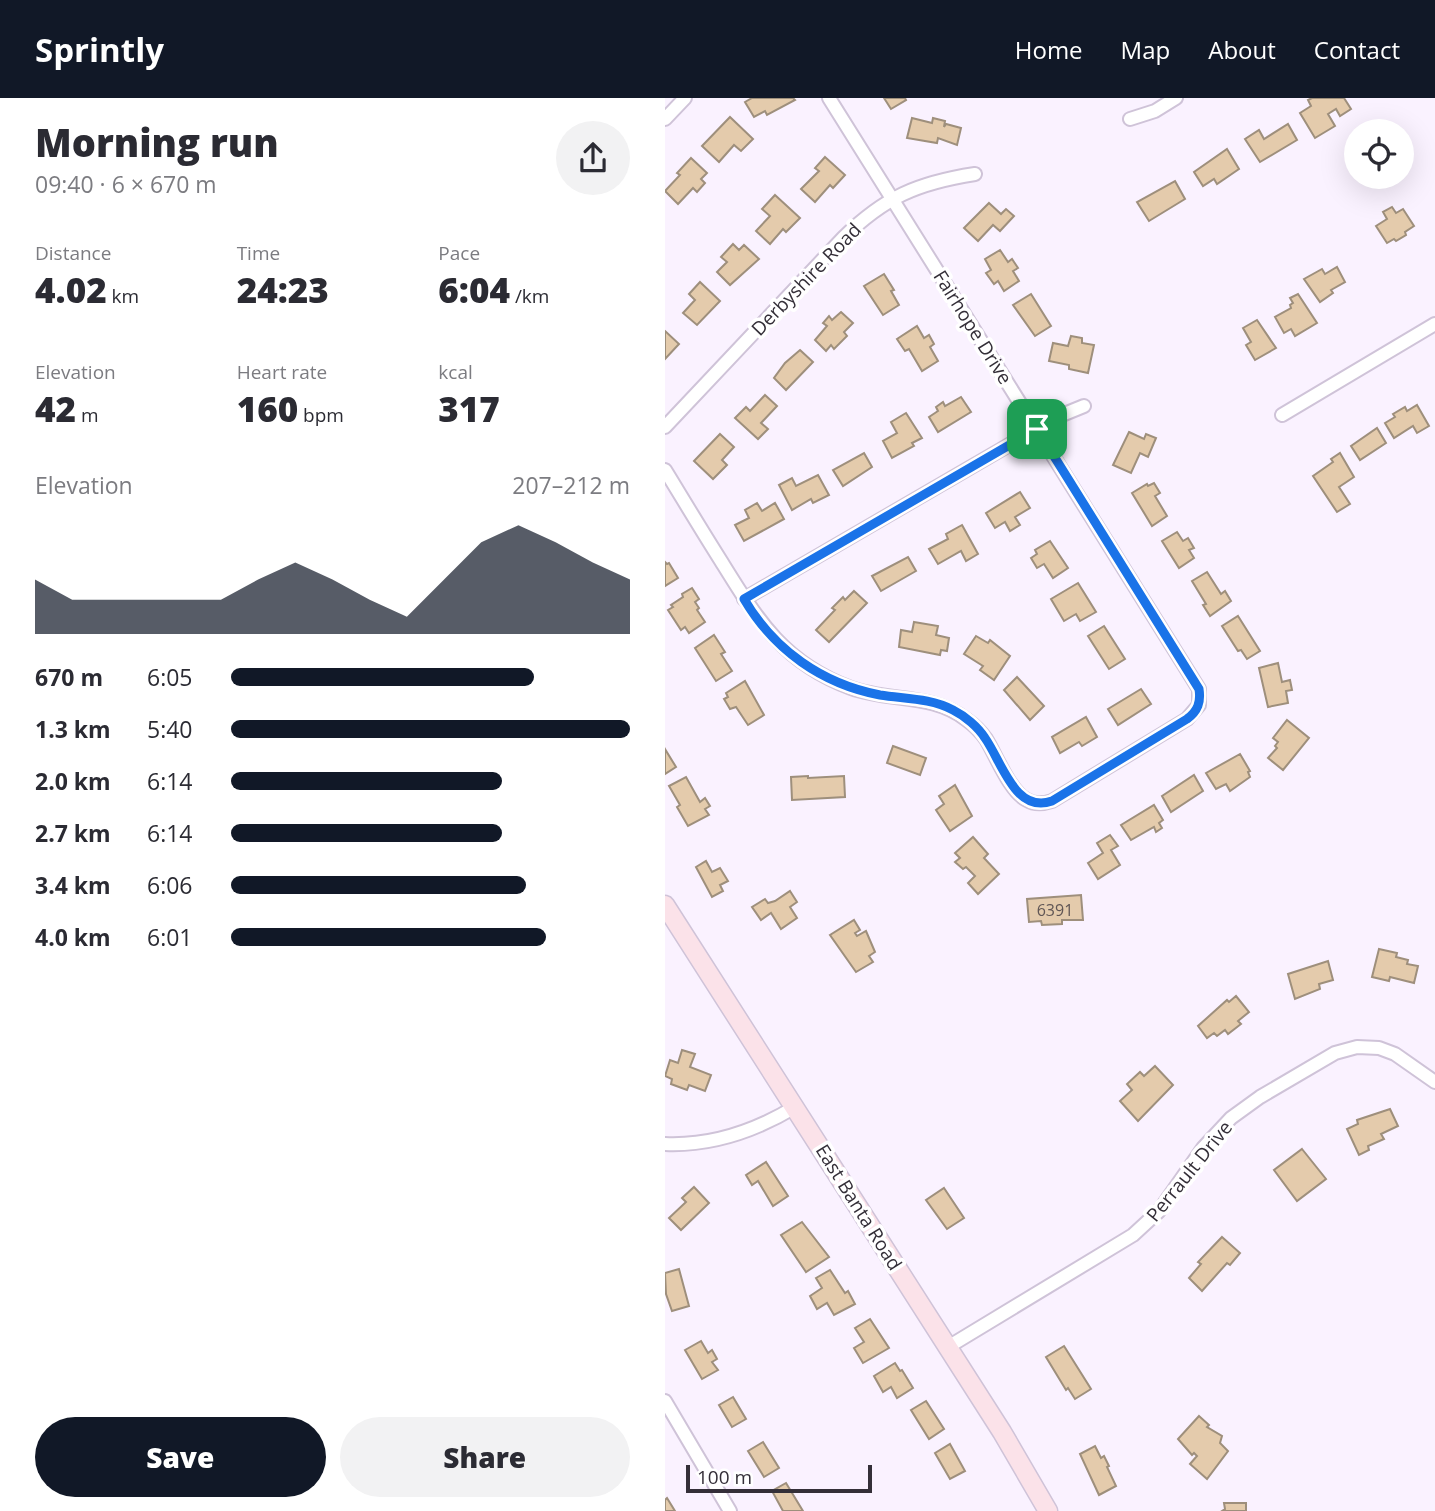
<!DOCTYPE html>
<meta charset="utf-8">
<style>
:root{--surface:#fff;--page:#f2f2f3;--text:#2b2b33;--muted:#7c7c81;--accent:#111827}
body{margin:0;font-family:"Open Sans",sans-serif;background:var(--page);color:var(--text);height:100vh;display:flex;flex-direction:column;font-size:26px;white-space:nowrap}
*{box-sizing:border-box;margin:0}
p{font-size:23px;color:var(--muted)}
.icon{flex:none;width:38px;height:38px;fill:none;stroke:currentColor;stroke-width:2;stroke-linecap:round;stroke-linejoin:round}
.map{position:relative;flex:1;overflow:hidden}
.panel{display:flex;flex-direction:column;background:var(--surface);width:665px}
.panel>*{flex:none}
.buttons{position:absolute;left:679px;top:21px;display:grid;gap:14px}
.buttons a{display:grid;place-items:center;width:70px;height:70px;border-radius:50%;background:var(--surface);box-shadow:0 7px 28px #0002;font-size:35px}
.scale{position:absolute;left:21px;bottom:18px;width:186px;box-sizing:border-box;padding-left:7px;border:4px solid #342f38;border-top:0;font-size:19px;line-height:24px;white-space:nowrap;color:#342f38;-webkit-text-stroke:5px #fff;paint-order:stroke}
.pin{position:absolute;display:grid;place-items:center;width:60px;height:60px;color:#fff;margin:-30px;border-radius:14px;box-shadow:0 4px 10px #0006}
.round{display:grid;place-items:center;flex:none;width:74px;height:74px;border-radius:37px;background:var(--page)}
.summary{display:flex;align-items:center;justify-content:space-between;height:119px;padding:0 35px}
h1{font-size:38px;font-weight:800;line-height:52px}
.stats{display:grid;grid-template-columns:repeat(3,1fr);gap:10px;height:119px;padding:7px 35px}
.stats div{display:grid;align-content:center}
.stats b{font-size:35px;font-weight:800}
.stats small{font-size:19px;font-weight:400}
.stats p{font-size:19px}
.chart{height:196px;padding:14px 35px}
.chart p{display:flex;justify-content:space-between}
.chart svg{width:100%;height:126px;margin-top:7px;fill:var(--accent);opacity:.7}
.button{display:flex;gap:14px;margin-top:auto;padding:14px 35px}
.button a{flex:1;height:80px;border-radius:42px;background:var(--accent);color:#fff;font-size:28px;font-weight:800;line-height:80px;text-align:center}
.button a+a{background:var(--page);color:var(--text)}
ul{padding:0 35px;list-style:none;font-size:23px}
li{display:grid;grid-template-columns:112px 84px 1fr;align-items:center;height:52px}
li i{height:18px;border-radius:9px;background:var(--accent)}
header{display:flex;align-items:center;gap:42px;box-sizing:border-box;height:98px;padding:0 35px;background:var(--accent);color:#fff}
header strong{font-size:33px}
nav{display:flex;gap:38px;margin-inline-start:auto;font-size:24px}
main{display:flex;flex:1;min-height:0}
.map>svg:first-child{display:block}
.building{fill:#e4cbac;stroke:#9e8f7c;stroke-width:2}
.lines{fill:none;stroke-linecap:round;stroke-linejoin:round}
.street-casing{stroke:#cfc3d8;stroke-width:16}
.secondary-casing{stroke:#cfc3d8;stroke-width:21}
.street{stroke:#fff;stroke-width:12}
.secondary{stroke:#fbe2e9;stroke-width:18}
.route-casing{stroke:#fff;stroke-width:14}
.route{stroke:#1a73e8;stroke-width:9}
.labels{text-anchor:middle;stroke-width:7;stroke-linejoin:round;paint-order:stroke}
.number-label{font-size:16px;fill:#605655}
.street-label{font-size:19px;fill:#342f38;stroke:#fff}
</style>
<header>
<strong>Sprintly</strong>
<nav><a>Home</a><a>Map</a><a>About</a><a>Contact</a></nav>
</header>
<main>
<section class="panel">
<div class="summary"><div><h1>Morning run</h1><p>09:40 · 6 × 670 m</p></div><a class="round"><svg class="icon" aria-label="share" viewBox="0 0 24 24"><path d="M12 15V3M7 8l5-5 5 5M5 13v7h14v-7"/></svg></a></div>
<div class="stats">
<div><p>Distance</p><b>4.02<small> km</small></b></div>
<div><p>Time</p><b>24:23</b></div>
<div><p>Pace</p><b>6:04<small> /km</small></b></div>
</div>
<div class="stats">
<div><p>Elevation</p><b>42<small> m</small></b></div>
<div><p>Heart rate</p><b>160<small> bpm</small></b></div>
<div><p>kcal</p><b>317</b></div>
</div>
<div class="chart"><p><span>Elevation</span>207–212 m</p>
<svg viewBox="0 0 160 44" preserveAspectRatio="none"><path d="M0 44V25L10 32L20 32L30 32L40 32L50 32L60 25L70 19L80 25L90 32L100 38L110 25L120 12L130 6L140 12L150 19L160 25V44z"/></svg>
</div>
<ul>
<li><b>670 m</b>6:05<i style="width:76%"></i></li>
<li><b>1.3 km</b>5:40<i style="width:100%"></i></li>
<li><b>2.0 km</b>6:14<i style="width:68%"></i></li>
<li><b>2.7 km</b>6:14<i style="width:68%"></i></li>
<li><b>3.4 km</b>6:06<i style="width:74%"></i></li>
<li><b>4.0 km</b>6:01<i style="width:79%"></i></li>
</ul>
<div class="button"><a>Save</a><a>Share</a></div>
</section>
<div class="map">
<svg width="770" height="1413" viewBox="0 0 770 1413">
<rect width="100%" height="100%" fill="#faf2ff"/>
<g class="building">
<path d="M87,0H128L130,2L102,17L100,13L89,19L80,4Z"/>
<path d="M219,0H240L241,2L226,11Z"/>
<path d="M647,0H679L686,11L675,18L671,11L663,16L670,28L650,40L635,15L646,8L643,2Z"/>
<path d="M65,19L88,41L76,53L69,47L54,64L37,48Z"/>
<path d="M247,20L267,25L268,20L280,23L279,29L281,26L296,30L292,47L273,40L272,45L242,40Z"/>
<path d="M623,26L632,42L595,64L580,41L594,32L599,41Z"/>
<path d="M562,51L574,71L552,86L549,81L538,88L529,74Z"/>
<path d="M160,59L180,77L168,90L165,87L150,104L136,91L154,73L150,70Z"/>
<path d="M26,60L42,75L36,81L40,85L32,94L28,90L13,106L0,93L15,77L12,75Z"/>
<path d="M510,83L520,101L484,123L472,104Z"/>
<path d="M110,97L135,120L121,134L118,131L105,146L91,133L105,118L97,111Z"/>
<path d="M324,105L336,116L341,111L349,118L335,133L328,127L313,143L299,130Z"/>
<path d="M727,109L731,115L738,111L749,128L740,134L741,137L731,143L729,141L722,145L711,128L722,121L718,114Z"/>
<path d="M68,146L74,152L79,147L94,161L65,187L52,174L62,164L56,159Z"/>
<path d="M335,152L343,164L347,161L353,170L348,173L354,183L339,193L333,183L329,186L321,175L326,172L320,161Z"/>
<path d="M672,169L680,184L666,192L668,195L655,204L639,181L657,171L660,176Z"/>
<path d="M219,176L229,192L226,193L234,207L218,217L199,188Z"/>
<path d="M35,184L55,203L32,227L18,215L30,202L24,196Z"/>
<path d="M366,196L386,228L370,238L348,207Z"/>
<path d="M633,196L652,225L630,238L626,231L619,235L610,219L626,210L625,207L628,205L625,200Z"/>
<path d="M176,214L188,225L179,234L182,238L169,251L166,247L161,253L150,242L162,228L158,225L164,218L167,222Z"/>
<path d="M592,222L611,250L590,262L581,247L586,244L578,230Z"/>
<path d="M252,228L259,240L264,237L269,246L265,249L273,263L257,273L244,251L240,253L232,241Z"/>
<path d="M0,233L14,246L0,261Z"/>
<path d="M406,238L417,240V245L429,247L423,275L404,271V267L384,263L388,245L403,248Z"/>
<path d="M135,252L148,264L121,292L109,280L120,265Z"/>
<path d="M100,297L112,308L96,325L103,331L93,341L70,320L81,309L85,313Z"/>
<path d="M296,299L306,314L273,334L264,319L273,313L271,309L278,304L280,308Z"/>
<path d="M752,307L764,328L752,335L748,328L729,340L720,325L730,319L728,316L740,309L742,313Z"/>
<path d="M241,315L257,340L247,345L249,348L227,360L218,343L232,335L226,324Z"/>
<path d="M712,330L721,345L695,362L686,348Z"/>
<path d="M464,334L479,341L481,336L491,340L483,359L475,355L466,375L448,367Z"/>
<path d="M55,336L69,349L57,362L62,367L48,381L29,363Z"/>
<path d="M199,355L207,369L178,388L168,372Z"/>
<path d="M675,355L689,379L674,389L685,406L672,414L648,378L668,364L666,361Z"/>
<path d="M153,377L164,397L148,405L146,401L127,412L114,387L127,380L131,388Z"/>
<path d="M489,385L495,395L490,398L502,418L487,428L467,395L482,386L483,388Z"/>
<path d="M355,394L365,410L350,419L355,427L345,433L340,424L330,430L321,415Z"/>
<path d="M92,405L97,413L110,405L119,421L79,443L70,427L84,420L80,412Z"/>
<path d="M297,427L313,456L301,463L296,453L273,466L264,451L283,441L281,436Z"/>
<path d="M512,434L518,443L523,440L529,450L524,452L529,460L514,470L497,443Z"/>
<path d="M385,443L403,470L388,480L379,466L372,470L366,460L372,456L370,452Z"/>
<path d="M243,459L251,473L216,493L207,478Z"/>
<path d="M0,464L2,466L4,465L13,480L0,488Z"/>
<path d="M542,474L556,496L560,493L566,503L545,518L538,507L541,506L527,483Z"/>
<path d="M413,485L431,514L415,523L411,516L399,523L386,501Z"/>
<path d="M27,490L34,501L30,504L34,510L32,512L40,524L24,535L20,529L16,532L3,512L8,509L6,507L18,499L17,496Z"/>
<path d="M189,493L202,505L164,544L151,532L170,512L167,510L178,499L180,502Z"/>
<path d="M573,518L595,553L582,561L576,552L573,553L557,528Z"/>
<path d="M249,524L273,528L271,537L284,540L282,553L276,552L275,557L234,549L236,532L247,534Z"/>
<path d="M439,528L460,561L444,571L423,538Z"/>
<path d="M49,537L60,554L56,556L67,573L51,583L30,550Z"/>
<path d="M311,538L323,545L325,542L345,558L329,582L315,572L318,568L299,556Z"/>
<path d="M613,565L617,584L625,582L627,592L621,593L623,605L603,609L594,570Z"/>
<path d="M352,579L379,608L365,622L339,592Z"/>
<path d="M80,583L99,617L83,627L71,609L65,611L59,601L63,599L61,595Z"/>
<path d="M476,591L486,606L453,627L443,611Z"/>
<path d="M421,619L432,639L417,648L414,644L395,655L387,639Z"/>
<path d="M622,622L644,640L618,672L603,660L612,650L610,648L613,644L608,640Z"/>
<path d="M228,648L261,660L255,677L222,665Z"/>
<path d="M0,651L11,669L0,676Z"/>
<path d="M575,656L585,673L583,674L585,679L565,693L561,686L551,691L541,675Z"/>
<path d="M529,677L538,693L506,714L497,698Z"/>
<path d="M143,678V680L179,678L180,699L127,702L126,679Z"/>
<path d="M21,679L35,704L40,700L45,708L40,711L44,717L23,728L12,709L15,707L4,688Z"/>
<path d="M290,687L307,718L285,733L271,712L279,706L274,698Z"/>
<path d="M489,707L498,722L494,725L497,730L491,734L489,729L466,742L456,727Z"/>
<path d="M445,737L453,748L446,752L455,767L433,781L423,765L438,755L432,745Z"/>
<path d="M308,739L323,756L319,760L334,776L313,796L303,785L310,778L301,769L298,771L290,764L295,760L290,755Z"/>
<path d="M41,763L47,774L55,770L63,783L55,787L58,793L47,799L31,769Z"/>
<path d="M125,793L132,804L125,809L132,820L116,831L106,815L96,822L87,809L100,801L103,805L110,803Z"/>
<path d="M416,797L418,822H397V826L377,827L376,823L364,824L362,801Z"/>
<path d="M189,822L195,832L190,835L192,838L201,833L210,854L204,858L208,864L191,874L165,837Z"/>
<path d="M714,851L732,855L731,859L743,862L742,866L753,868L749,885L725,879L724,883L707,879Z"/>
<path d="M663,863L668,882L654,886L655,891L630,901L623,876Z"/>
<path d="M571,898L584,914L573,923L576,926L563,936L560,932L552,938L549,935L542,940L533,928L562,902L564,904Z"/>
<path d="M17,952L30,956L25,969L46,977L40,993L24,987L22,992L6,986L7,981L0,978L5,962L13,965Z"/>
<path d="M490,968L508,987L473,1023L455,1003L467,992L462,986L475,974L479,978Z"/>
<path d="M725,1011L733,1028L716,1036L719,1041L703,1048L704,1052L694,1057L682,1031L693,1026L692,1022Z"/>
<path d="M637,1051L661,1081L632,1103L609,1072Z"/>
<path d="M101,1064L123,1098L108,1108L93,1083L87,1087L81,1077Z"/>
<path d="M29,1089L44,1105L16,1132L4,1120L21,1104L17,1100Z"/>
<path d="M279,1090L299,1120L282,1131L261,1102Z"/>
<path d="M137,1124L164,1159L141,1174L116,1137Z"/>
<path d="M557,1139L575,1155L565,1167L562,1165L537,1193L524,1180L536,1166L533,1164Z"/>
<path d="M14,1171L24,1208L7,1213L1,1196L0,1175Z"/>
<path d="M165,1172L180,1195L183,1193L190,1206L169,1217L162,1205L152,1211L145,1198L157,1190L151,1180Z"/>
<path d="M205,1221L224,1250L198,1265L189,1250L199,1244L190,1230Z"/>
<path d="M36,1243L43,1255L47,1252L52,1261L47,1264L53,1272L37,1281L20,1252Z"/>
<path d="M399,1248L426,1291L410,1301L403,1290L401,1292L381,1259Z"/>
<path d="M230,1265L235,1273L237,1272L248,1290L232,1300L226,1289L218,1294L209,1278Z"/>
<path d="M68,1299L81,1321L67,1329L54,1307Z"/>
<path d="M261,1303L279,1331L264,1341L246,1312Z"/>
<path d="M534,1318L544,1327L542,1329L557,1338L555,1345L563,1353L542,1381L525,1366L532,1358L529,1355L527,1357L513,1341Z"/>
<path d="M98,1344L114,1370L99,1379L83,1353Z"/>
<path d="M285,1346L300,1373L285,1381L270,1355Z"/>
<path d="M430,1348L436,1360L439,1358L444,1368L442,1369L451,1388L434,1397L415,1356Z"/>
<path d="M121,1385L138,1413H118L107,1393Z"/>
<path d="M2,1400L10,1413H0V1402Z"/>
<path d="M559,1405H581V1413H557L560,1411Z"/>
</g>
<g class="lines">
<g class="street-casing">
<g id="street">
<path d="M0,21L20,0"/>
<path d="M465,21L490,13L511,0"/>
<path d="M617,317L770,226"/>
<path d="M0,329L178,140C220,99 252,85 310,76"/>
<path d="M0,372C19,403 37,433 56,463C92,521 118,565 186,590C225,604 268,595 302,622C309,627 316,634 321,641C331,657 345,694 362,702C370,707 378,706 387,703L522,621L534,607V591L164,0"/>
<path d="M79,501L392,319L419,308"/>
<path d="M0,1046C47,1048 90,1033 130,1009"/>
<path d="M283,1249L468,1137L494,1113L538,1050L566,1020L595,999L670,955L692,949L714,950L730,956L770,984"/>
<path d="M0,1303L65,1413"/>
</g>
</g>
<g class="secondary-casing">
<path id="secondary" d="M0,807L337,1334L383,1413"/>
</g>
<use href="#street" class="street"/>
<use href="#secondary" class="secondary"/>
</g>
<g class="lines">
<g class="route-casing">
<path id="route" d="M372,331L534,591C536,604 533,613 522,621L387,703C350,716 337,664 320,640C313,629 300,618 288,612C265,600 240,601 215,597C157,586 109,552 79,501Z"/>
</g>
<use href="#route" class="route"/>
</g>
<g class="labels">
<g class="number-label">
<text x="390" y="818">6391</text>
</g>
<g class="street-label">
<text transform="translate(141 181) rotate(-46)" y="7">Derbyshire Road</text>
<text transform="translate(308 229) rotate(58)" y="7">Fairhope Drive</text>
<text transform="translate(524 1073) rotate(-51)" y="7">Perrault Drive</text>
<text transform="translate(194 1109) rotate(58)" y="7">East Banta Road</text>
</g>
</g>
</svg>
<div class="buttons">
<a><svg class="icon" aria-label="locate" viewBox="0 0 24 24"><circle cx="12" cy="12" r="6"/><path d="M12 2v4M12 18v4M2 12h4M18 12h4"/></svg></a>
</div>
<div class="scale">100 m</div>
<div class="pin" style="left:372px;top:331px;background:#1e9e55"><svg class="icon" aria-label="arrive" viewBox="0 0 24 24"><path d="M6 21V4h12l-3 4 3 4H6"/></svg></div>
</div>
</main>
